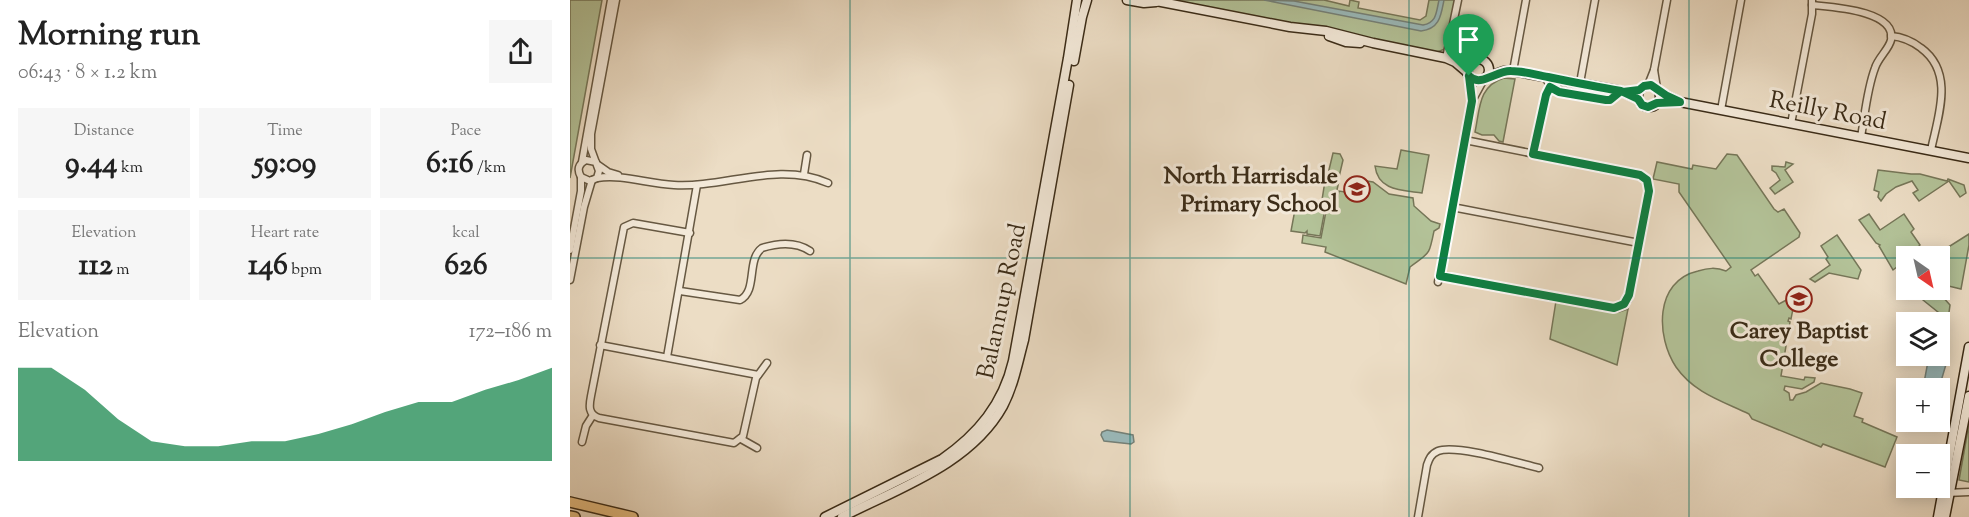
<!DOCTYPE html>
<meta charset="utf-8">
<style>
:root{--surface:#fff;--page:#f6f6f6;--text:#222;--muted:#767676;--accent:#0b8043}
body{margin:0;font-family:"Sorts Mill Goudy",serif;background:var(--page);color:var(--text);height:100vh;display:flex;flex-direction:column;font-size:22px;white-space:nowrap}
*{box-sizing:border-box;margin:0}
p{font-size:20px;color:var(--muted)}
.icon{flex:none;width:33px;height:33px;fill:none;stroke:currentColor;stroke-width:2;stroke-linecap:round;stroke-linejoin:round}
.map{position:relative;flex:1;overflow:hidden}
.panel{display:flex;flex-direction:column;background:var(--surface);width:570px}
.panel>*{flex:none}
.needle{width:39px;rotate:146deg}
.controls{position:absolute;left:1326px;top:246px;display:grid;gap:12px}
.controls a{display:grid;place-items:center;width:54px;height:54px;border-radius:0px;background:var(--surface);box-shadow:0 3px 15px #0003;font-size:30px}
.pin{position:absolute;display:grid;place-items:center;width:51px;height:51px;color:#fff;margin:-62px -26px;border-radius:50% 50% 50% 0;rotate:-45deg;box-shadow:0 0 6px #0007}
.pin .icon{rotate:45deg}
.round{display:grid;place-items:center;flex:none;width:63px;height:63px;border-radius:0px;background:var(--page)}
.head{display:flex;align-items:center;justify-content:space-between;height:102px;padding:0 18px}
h1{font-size:33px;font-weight:800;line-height:45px}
.figures{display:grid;grid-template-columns:repeat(3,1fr);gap:9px;height:102px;padding:6px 18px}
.figures div{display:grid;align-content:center;border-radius:0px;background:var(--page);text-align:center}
.figures b{font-size:30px;font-weight:800}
.figures small{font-size:16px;font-weight:400}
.figures p{font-size:16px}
.chart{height:168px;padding:12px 18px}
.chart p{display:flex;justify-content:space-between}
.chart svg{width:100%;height:108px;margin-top:6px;fill:var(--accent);opacity:.7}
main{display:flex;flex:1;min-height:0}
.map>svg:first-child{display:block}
.green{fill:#b3c298;stroke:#767658;stroke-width:1.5}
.water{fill:#9ababb;stroke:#748179;stroke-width:1.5}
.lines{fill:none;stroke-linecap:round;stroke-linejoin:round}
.street-casing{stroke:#665842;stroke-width:9}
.secondary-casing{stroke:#3a2b17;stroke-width:11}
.primary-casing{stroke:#3a2b17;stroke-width:12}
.street{stroke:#f3e9d9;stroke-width:6}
.secondary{stroke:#f3e9d9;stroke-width:8}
.primary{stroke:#e6be82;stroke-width:9}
.route-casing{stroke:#fff;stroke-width:12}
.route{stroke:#0b8043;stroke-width:8}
.grid{fill:none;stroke:#0f766e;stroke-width:1.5;stroke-opacity:0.55}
.labels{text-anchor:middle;stroke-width:6;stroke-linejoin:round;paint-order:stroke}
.street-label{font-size:24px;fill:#3a2b17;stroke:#f3e9d9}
.poi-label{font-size:24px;font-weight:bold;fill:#3a2b17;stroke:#f3e9d9;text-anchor:end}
</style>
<main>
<section class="panel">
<div class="head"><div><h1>Morning run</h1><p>06:43 · 8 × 1.2 km</p></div><a class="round"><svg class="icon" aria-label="share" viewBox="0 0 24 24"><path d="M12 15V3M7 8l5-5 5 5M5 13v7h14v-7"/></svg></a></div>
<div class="figures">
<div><p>Distance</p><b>9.44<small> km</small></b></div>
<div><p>Time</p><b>59:09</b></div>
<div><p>Pace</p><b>6:16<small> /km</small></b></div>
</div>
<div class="figures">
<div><p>Elevation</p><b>112<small> m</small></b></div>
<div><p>Heart rate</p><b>146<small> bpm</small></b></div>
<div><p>kcal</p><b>626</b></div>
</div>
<div class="chart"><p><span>Elevation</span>172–186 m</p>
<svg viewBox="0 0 160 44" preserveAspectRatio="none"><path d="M0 44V6L10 6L20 15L30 27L40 36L50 38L60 38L70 36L80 36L90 33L100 29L110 24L120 20L130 20L140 15L150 11L160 6V44z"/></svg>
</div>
</section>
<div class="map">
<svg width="1399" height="517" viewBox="0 0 1399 517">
<rect width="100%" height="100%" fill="#ecddc5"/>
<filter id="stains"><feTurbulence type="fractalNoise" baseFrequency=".00333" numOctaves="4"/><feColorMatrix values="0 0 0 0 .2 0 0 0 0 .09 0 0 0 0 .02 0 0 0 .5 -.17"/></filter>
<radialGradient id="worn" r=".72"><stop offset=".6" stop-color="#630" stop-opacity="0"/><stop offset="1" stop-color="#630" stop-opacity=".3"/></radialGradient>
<g class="green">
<path d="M0,0H32L0,178Z"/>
<path d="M595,0H754L779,6L780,0L789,2L788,8L850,20L856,16L859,0H886L875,49L867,52Z"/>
<path d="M934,78L945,79L933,142L929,141L924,135H912L905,132C910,109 908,86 934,78Z"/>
<path d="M831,150L859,155L852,193C832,190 808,191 805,166L827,169Z"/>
<path d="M763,153L770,154L773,160L769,177L758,174Z"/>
<path d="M1157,154L1167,155L1204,209L1208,212L1214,209L1230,233L1229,237L1181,270L1185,276L1188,274L1209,304L1220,298L1224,304L1221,319L1219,318L1218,321L1220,322L1211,376L1234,380L1235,377L1245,378L1244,382L1232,389L1215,386L1214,390L1219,393L1220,400H1223L1226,395L1236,392L1251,383L1280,389L1292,393L1284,416L1293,419L1292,422L1327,437L1315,467L1253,444L1251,447L1182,419L1179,414C1152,401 1124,393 1106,367C1086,337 1084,281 1128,271C1138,268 1146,267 1156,271L1161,267L1109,192V184L1083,179L1087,162L1122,169L1123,165L1146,169Z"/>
<path d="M1216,162L1223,164L1215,170L1223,182L1205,194L1200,188L1210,180L1206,173L1202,170V166L1215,167Z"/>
<path d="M1308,170L1341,174H1350L1377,181L1378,179L1394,185L1396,193L1390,197L1379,181L1349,201L1343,193L1348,190L1342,181L1326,187L1316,194L1311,201L1308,197L1309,192L1304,190Z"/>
<path d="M760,178L769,181L764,203L752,200L755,181Z"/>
<path d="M797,181L803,182L819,194L843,198L844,206L861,221L870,224L869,228L864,231C859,256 860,252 840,267L836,284L755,252L756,247L732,243L733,235L751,238L757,206L766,205L769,191L794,195Z"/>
<path d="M726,204L739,206L740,209L742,207L755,209L750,236L737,234V231L735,233L721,231Z"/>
<path d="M1299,214L1310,230L1334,214L1344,229L1341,232L1350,245L1340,256H1336V260L1323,270L1309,246L1310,245L1306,243L1289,220Z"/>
<path d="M1399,234V245L1391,289L1370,284V272L1377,258L1372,251Z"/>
<path d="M1267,235L1291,270L1288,279L1259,273L1245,282L1240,279L1260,265L1256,259L1258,257L1251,246Z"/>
<path d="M1355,290L1371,295L1380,305L1378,320L1353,300Z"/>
<path d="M986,301L1049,312L1058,309L1047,365L980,339Z"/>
<path d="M1399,424V482L1389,480Z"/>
</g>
<g class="water">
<path d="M694,0L724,1L853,25C867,22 866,13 869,0H874C871,15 870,29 851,31Z"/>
<path d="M1370,350L1374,353L1377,361L1369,388H1353L1359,356H1370Z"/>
<path d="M537,430L563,435L564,442L561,444L534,441L531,435L532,432Z"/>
</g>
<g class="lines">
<g class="street-casing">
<g id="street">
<path d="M1242,5C1260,7 1327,10 1321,40C1319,49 1308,58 1305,68C1297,89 1295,114 1291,137"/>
<path d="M1321,36C1334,37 1342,41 1351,48C1385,73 1368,116 1361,150"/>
<path d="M876,58L888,0"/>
<path d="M1084,70L1087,88"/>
<path d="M943,71L956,0"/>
<path d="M975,77L982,89L1036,100H1040L1051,91"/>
<path d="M1010,83L1025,0"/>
<path d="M1078,85L1084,70L1097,0"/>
<path d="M902,101L914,79"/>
<path d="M1151,110L1171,0"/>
<path d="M1221,124L1242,14V0"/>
<path d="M963,154L976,95L980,87"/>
<path d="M12,162L41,0"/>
<path d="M26,162L16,160C8,164 7,170 11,177L20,181L27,178L29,171L21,149V134L46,0"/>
<path d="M28,165L38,172L48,175"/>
<path d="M234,174L237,155"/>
<path d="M27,178C53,174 78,184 104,185C155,188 208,161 258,183"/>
<path d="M882,207L1069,243"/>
<path d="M120,233L63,223L54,227L21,396C19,406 18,414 29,418L164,443L173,436L186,378L197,363"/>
<path d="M0,250L11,191V177"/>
<path d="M870,276L1044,308L1050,306L1058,300L1079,191L1077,180L1070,175L895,140"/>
<path d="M0,280L14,207L22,180"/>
<path d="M868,282L902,101L899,76"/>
<path d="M110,291L170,300C188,291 176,260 192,248C208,243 225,241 240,251"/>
<path d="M30,345L188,375"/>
<path d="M97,357L127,185"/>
<path d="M171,439L187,448"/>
<path d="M12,442L16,426L23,415"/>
<path d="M1376,493L1399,492"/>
<path d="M848,517L857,465C859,459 861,454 868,451C886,444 948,463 969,468"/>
</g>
</g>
<g class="secondary-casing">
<g id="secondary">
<path d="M557,0L574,3L586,2"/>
<path d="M581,0L720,27L756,31L803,43L876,58L885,62L898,73"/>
<path d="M759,36L776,42L790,43"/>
<circle cx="908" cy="70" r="11"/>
<path d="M504,61L512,17L517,0"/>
<path d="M915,78L934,71H943L1051,91L1068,99"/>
<circle cx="1079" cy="96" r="11"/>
<path d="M1089,92L1110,102L1399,158"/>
<path d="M255,517L372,459C408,434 433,404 443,361L498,58L507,0"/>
<path d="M272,517C329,488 401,464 433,406C444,385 448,362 454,340L499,85"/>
<path d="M1368,517L1399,347"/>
<path d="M1375,517L1399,396"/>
</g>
</g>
<g class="primary-casing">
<g id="primary">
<path d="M0,502L63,517"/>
<path d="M0,516L5,517"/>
</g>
</g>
<use href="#street" class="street"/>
<use href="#secondary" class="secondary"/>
<use href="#primary" class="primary"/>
</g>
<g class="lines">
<g class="route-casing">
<path id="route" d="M899,76L902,101L870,276L1044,308L1054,304L1059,295L1079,191L1077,180L1070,175L963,154L976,95L980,87L989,92L1036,100H1040L1051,91L1068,99L1072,105L1078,107L1087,103L1110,102L1097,96L1081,85L1074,86L1069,90L1053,92L1051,91C1027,87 1002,82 978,77C966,75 954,71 941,71C927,70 910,88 899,76"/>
</g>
<use href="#route" class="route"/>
</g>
<path class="grid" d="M280,0V517M560,0V517M839,0V517M1119,0V517M0,258H1336M1370,258H1399"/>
<defs>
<g id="school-ring" transform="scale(1.35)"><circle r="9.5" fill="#f3e9d9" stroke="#8f2418" stroke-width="1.5"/><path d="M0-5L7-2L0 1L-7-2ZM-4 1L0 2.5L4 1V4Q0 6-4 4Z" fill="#8f2418"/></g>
</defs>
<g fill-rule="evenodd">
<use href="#school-ring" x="787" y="189"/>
<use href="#school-ring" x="1229" y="299"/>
</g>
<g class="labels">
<g class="street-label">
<text transform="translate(1258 110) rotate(11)" y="8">Reilly Road</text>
<text transform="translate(431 301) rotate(-78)" y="8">Balannup Road</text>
</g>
<g class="poi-label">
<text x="768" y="183">North Harrisdale<tspan x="768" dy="28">Primary School</tspan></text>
<text x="1229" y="338" text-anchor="middle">Carey Baptist<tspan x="1229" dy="28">College</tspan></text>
</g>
</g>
<rect width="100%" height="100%" filter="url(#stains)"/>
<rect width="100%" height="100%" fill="url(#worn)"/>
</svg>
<div class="controls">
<a><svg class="needle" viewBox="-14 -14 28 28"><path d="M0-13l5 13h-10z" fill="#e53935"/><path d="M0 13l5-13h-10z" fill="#767676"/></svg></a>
<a><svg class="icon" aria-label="layers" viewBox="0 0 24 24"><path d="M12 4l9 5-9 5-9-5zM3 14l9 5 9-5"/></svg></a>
<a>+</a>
<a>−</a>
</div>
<div class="pin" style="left:899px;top:76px;background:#1e9e55"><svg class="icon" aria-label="arrive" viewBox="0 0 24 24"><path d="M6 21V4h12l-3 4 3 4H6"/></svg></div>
</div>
</main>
